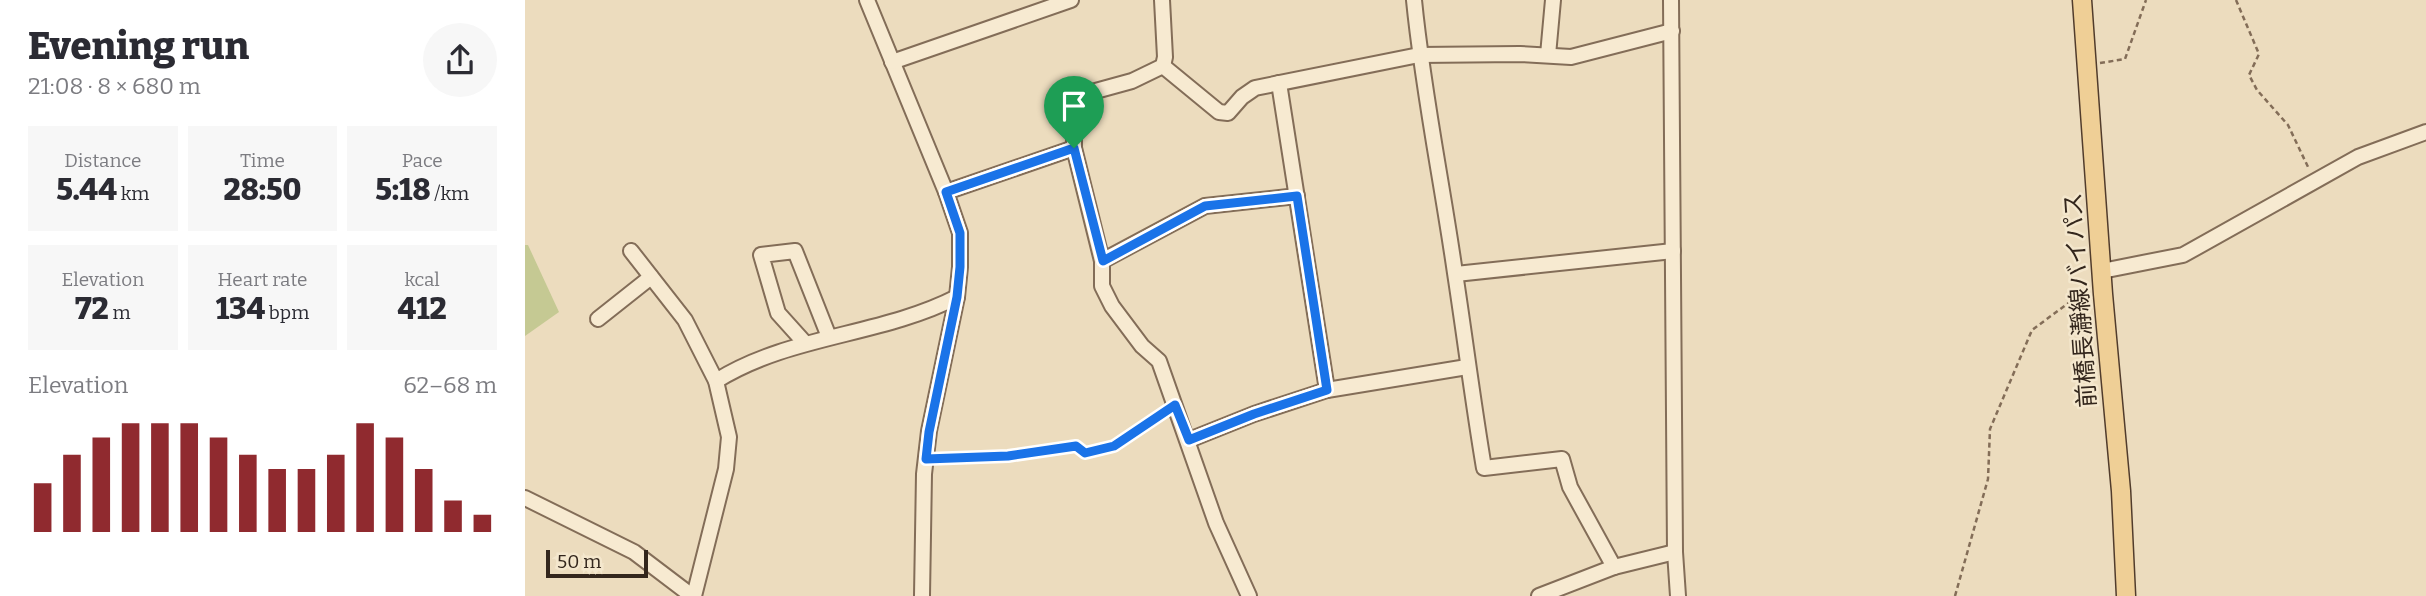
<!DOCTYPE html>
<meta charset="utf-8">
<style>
:root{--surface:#fff;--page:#f7f7f7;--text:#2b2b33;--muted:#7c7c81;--accent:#902a2f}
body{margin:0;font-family:Bitter,"Noto Sans JP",serif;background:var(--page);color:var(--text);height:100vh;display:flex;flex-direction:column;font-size:26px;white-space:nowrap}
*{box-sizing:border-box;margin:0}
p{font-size:23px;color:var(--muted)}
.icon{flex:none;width:38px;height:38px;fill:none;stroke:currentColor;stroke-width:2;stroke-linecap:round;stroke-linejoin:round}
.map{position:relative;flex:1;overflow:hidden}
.side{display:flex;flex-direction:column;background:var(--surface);width:525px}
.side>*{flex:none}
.scale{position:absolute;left:21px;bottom:18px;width:102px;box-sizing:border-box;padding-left:7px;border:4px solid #33261c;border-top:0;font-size:19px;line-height:24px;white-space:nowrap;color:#33261c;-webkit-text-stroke:5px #f4e7cd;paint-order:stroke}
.pin{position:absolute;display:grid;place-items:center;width:60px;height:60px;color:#fff;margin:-72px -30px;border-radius:50% 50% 50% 0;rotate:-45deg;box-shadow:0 0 7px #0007}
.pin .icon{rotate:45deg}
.round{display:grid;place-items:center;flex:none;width:74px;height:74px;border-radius:37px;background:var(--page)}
.headline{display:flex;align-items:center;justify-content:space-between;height:119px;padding:0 28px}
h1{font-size:38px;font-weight:800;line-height:52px}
.metrics{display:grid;grid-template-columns:repeat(3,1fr);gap:10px;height:119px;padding:7px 28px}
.metrics div{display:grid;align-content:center;border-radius:0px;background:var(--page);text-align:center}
.metrics b{font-size:30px;font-weight:800}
.metrics small{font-size:19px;font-weight:400}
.metrics p{font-size:19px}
.chart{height:196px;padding:14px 28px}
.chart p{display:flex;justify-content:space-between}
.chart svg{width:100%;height:126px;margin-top:7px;stroke:var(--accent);stroke-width:6}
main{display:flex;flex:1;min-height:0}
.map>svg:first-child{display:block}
.green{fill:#c5c993}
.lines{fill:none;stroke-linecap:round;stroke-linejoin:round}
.minor-casing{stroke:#836d58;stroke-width:18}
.major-casing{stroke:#513c2c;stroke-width:21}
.path{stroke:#836d58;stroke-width:2.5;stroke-dasharray:5 3.5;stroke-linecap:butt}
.minor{stroke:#f7ead1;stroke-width:14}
.major{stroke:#efcf96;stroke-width:18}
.route-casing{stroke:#fff;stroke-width:14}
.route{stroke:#1a73e8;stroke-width:9}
.labels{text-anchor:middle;stroke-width:5;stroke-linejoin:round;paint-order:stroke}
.street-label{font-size:24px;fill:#33261c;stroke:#f4e7cd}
</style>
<main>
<section class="side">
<div class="headline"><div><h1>Evening run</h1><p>21:08 · 8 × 680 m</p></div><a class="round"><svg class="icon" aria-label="share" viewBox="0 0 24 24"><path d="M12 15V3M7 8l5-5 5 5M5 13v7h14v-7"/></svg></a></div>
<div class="metrics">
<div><p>Distance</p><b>5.44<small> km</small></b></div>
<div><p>Time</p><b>28:50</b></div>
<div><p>Pace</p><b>5:18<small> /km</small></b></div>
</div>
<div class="metrics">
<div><p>Elevation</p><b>72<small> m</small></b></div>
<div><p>Heart rate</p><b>134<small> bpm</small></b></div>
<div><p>kcal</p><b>412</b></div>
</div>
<div class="chart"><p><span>Elevation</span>62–68 m</p>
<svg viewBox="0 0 160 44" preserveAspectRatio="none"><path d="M5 44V27M15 44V17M25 44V11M35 44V6M45 44V6M55 44V6M65 44V11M75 44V17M85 44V22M95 44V22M105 44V17M115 44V6M125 44V11M135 44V22M145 44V33M155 44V38"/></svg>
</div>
</section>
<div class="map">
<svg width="1901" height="596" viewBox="0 0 1901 596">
<rect width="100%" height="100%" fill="#ecdcbe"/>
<path class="green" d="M0,245H3L34,312L0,336Z"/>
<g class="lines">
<g class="minor-casing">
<g id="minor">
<path d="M342,0L421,192L435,233V267L432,297L404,431L399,474L397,596"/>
<path d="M637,0L640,57L638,66L607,81L545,98L549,113V148L577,261V286L587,306L617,346L634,361L691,523L724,596"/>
<path d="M889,0C898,92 917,182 930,273C940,338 948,403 959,468L1037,459L1045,487L1089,567"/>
<path d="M1146,0L1150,552L1153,596"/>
<path d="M1023,55L1028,0"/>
<path d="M367,62L546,0"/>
<path d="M638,66L694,112L703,113L717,97L730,88L894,55L995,54L1046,57L1147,31"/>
<path d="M754,83L802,390"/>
<path d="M421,192L549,148"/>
<path d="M106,251L160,320L191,381L204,437L201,469L169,596"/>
<path d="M577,261L680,206L772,196"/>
<path d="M1577,271L1658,255L1833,157L1901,132"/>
<path d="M931,274L1148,251"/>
<path d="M73,319L126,277"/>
<path d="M280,343L253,313L236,255L270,251L304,337"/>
<path d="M191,381C264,335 356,336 432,297"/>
<path d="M664,440L729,414L802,390L942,367"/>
<path d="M0,498L109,552L167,596"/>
<path d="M1014,596L1089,567L1150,552"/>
</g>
</g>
<g class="major-casing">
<path id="major" d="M1557,0L1578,294L1596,491L1601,596"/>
</g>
<g class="path">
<path d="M1711,0L1734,54L1724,75L1732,90L1763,125L1784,169"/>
<path d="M1575,63L1600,59L1621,0"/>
<path d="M415,459L483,455L551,446L560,453L589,446L639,413"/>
<path d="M1430,596L1463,479L1465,429L1507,330L1553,296L1563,295"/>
</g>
<use href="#minor" class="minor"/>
<use href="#major" class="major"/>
</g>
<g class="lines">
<g class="route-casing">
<path id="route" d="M549,148L578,261L680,206L772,196L802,390L729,414L664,440L650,405L589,446L560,453L551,446L483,456L401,459L404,432L432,297L435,267V233L421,192Z"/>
</g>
<use href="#route" class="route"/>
</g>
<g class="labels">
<g class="street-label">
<text transform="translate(1555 300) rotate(-94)" y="8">前橋長瀞線バイパス</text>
</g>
</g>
</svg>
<div class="scale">50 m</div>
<div class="pin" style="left:549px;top:148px;background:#1e9e55"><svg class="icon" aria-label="arrive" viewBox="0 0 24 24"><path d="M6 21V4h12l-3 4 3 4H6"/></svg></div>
</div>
</main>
